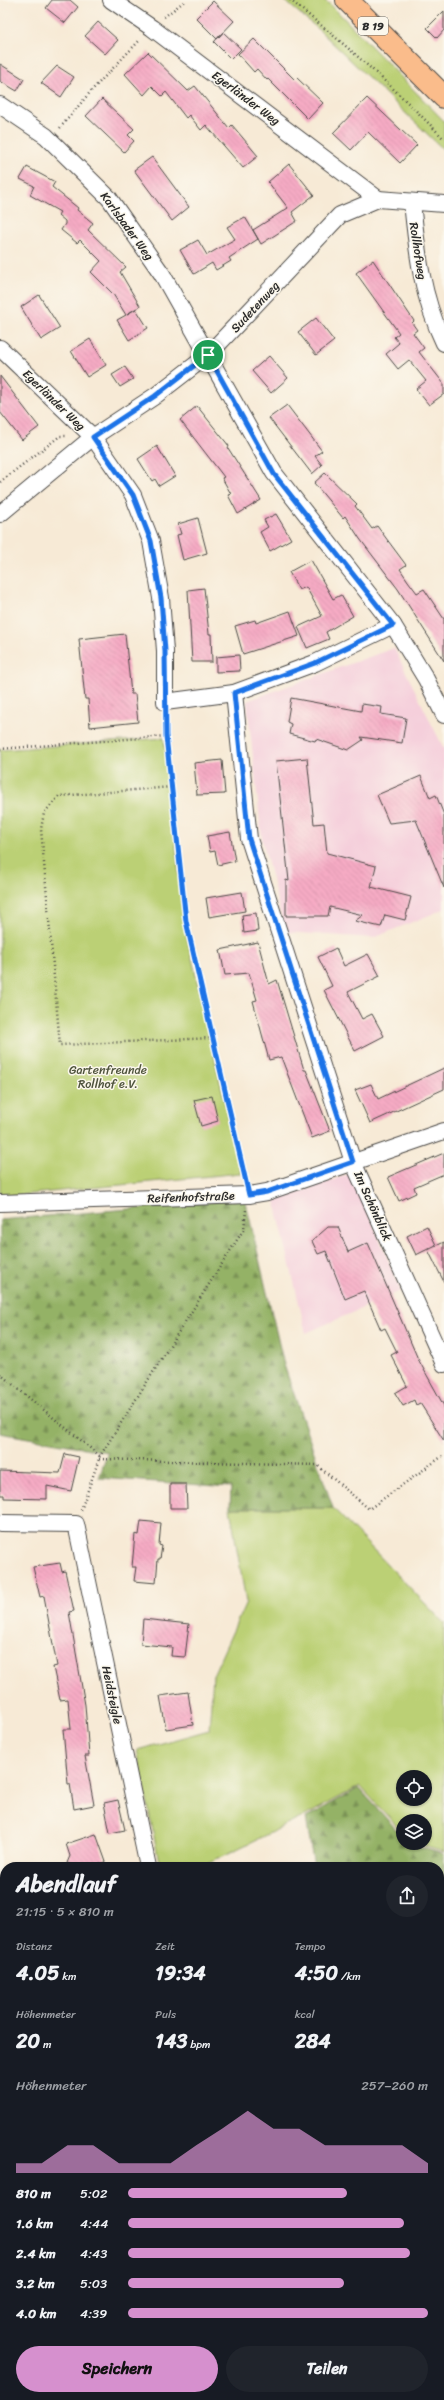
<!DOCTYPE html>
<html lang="de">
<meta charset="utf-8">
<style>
:root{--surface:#171b24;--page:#20242c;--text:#f1f3f6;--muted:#9ea1a6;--accent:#d690ce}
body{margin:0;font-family:Sriracha,sans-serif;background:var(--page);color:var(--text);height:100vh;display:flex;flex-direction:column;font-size:15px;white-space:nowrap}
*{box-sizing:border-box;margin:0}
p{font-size:13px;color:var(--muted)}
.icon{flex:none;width:22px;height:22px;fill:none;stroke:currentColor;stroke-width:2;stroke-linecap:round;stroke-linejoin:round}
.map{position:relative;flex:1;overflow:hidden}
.drawer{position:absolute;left:0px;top:1862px;width:444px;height:538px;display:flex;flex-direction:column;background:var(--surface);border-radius:16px 16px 0 0;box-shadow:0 1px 3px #0004}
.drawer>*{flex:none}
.fabs{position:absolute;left:396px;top:1770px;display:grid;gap:8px}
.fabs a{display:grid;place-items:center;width:36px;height:36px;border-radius:50%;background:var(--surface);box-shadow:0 1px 3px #0004;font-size:20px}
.pin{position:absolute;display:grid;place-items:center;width:34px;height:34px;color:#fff;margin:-17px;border:2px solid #fff;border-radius:50%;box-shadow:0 1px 4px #0007}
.round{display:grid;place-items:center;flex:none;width:42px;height:42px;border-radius:21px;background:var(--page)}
.head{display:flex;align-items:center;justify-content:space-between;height:68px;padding:0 16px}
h1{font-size:22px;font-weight:700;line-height:30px}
.figures{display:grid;grid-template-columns:repeat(3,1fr);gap:6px;height:68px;padding:4px 16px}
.figures div{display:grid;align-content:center}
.figures b{font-size:20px;font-weight:700}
.figures small{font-size:11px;font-weight:400}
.figures p{font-size:11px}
.chart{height:112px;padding:8px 16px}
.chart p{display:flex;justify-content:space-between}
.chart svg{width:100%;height:72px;margin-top:4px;fill:var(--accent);opacity:.7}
.button{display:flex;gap:8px;margin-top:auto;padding:8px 16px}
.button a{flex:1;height:46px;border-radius:24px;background:var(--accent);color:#111;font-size:16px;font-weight:700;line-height:46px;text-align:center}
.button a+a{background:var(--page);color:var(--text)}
ul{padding:0 16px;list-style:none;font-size:13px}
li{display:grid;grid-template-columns:64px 48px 1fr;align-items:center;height:30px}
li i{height:10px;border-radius:5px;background:var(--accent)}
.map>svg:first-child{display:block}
.built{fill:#f5cfdb}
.green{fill:#bbd074;stroke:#737e50;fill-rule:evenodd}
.forest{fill:url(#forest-firs);stroke:#606e48}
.building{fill:url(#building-back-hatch)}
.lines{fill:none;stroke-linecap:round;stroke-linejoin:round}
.street-casing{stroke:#4a4845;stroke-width:18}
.primary-casing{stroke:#4a4845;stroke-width:24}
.path{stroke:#4a4845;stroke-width:2.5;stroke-dasharray:1 3;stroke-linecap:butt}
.street{stroke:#fff;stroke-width:16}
.primary{stroke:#fabc8b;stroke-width:22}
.route-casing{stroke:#fff;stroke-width:8}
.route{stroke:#1a73e8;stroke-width:5}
.labels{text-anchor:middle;stroke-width:3;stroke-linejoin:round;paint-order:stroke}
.shield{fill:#fbf7ec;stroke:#696865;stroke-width:1}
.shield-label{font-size:11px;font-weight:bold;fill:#2b2b2b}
.street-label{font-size:12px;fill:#2b2b2b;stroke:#fbf7ec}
.park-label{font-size:12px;fill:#4f543d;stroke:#fbf7ec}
</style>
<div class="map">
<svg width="444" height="2400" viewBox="0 0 444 2400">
<defs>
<pattern id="forest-firs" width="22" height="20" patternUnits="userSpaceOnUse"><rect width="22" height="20" fill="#94b266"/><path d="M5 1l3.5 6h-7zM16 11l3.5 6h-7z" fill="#799154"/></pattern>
<pattern id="building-back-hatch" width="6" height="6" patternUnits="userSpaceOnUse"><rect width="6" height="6" fill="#f6abc4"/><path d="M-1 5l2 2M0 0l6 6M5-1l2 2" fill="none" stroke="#d393a9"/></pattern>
</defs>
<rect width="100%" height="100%" fill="#fbf7ec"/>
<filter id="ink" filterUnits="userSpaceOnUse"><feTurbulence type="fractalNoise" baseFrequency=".025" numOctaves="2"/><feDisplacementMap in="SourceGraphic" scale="8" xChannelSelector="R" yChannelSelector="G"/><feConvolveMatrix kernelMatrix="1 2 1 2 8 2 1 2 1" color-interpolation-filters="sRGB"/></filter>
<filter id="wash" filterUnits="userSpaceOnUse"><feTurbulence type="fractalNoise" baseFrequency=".012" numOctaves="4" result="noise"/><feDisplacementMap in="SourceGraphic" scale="16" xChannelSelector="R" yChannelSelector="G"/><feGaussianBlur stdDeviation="0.9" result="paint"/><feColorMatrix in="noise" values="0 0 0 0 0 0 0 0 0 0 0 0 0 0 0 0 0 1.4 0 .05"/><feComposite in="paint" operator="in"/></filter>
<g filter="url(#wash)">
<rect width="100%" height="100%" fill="#f7ead6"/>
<g class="built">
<path d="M394,648L444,749V909L373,938L285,932L262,839L247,701Z"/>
<path d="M352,1173L401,1291L306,1333L275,1201Z"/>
</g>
<g class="green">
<path d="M284,0H324L331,5L444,121V150L316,27Z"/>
<path d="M164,738L185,928L241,1173L0,1197V750Z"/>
<path d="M230,1508H333L444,1623V1852L412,1843H425V1821H403V1833L360,1786L305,1816L200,1867H160L137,1750L209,1730L213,1675L246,1602ZM403,1777H425V1799H403Z"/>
</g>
<g class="forest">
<path d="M245,1199L284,1365L333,1508H230L231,1487L99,1478L108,1452L0,1433V1220Z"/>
<path d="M359,1788L403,1837V1843L444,1854V2208L439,2179V1867H314L306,1818Z"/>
</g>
<g id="blocks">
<g class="building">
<path d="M52,0H70L78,7L65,23L46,8Z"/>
<path d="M213,1L234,21L217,39L196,18Z"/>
<path d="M444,11V30L437,38L427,28Z"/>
<path d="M98,22L118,40L105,54L85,36Z"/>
<path d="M223,32L241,49L231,59L214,42Z"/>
<path d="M254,39L295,80L297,78L323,103L308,119L268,79L267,80L257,69L254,72L238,54Z"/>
<path d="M148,52L188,91L195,86L229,128L232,125L258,156L243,168L206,125L201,130L189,115L186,118L166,92L162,96L152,86L144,95L125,74Z"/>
<path d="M0,64L24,79L17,91L0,81Z"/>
<path d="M57,66L74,77L61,97L41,83Z"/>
<path d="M367,98L417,145L400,163L368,132L351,150L333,133Z"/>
<path d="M102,99L134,129L128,135L134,141L124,152L86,116Z"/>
<path d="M152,157L189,207L172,221L134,170Z"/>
<path d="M289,164L314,195L292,212L297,221L261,244L253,230L288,208L268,182Z"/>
<path d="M27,167L55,182L52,187L78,208L77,210L93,223L88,230L126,267L120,272L140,306L127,314L136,309L148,328L129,340L117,320L126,315L113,294L91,272L101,261L80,240L77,243L61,230L65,224V221L58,215L60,212L30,195L34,186L20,179Z"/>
<path d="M245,217L258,239L229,258L231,261L216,270L212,263L194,274L180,250L198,240L207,255L235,239L227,227Z"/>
<path d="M373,260L414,321L412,323L417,330L413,333L424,348L419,352L444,384V394L429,405L416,389L426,381L409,360L398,369L386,354L399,343L394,337L399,333L356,273Z"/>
<path d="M39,295L60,328L41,340L21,307Z"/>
<path d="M316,318L334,341L316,355L298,332Z"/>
<path d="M90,339L106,365L87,377L71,351Z"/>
<path d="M269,356L288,378L271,393L252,371Z"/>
<path d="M125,367L133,379L120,387L112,375Z"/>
<path d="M0,376L39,427L22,440L0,412Z"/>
<path d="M287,405L322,451L315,456L322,465L312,474L269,418Z"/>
<path d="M197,406L229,446L228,448L261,500L238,514L228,495L231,494L222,478L224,477L180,420Z"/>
<path d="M157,446L175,476L159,486L155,479L152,481L138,459Z"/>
<path d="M325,473L357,504L355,506L372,529L377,526L406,565L400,569L408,581L417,593L424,589L444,619V661L398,589L360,539L345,516L343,518L314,483Z"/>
<path d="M276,514L291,539L270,551L260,532L268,527L264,520Z"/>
<path d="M198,518L207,553L183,560L177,535L181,534L178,524Z"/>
<path d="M311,560L333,599L341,595L353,616L326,632L329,639L307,648L298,627L322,616L306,587L299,590L289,572Z"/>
<path d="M204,588L209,634H211L212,662H192L188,590Z"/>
<path d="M290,611L299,636L243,654L235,626L255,620L256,623Z"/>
<path d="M125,634L131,694H135L138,722L90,727L88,699H85L79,639Z"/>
<path d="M239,655L240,671L216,672V657Z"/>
<path d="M291,698L361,711L362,704L382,707L381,714L406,718L402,743L361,737L363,740L348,750L316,739L315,741L289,734L291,724L287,722Z"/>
<path d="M307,758L314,824L324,823L327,853L376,866L371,887L411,897L405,920L385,915L381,927L355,921L363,915L330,907L328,916H286V880L289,881L276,761Z"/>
<path d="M222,760L225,794L197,795L194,763Z"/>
<path d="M421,776L430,798L436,795L444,815V888L416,820L389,823L377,795Z"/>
<path d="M230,832L235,861L218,865L215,851L210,852L207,836Z"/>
<path d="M242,892L245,911L209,917L206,898Z"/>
<path d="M256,913L258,931L244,933L242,915Z"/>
<path d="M258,942L269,984L277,980L304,1070H306L330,1131L312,1138L281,1057L269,1060L253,1001L257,1000L249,973L225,975L220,950Z"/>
<path d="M336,948L344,966L368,954L380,976L348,992L362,1019L372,1014L384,1036L355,1051L324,990L332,986L318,957Z"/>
<path d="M444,1068V1089L370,1123L355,1090L371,1084L378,1099Z"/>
<path d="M212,1096L218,1121L201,1126L194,1100Z"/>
<path d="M444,1153V1174L414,1187L416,1193L399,1201L388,1177Z"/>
<path d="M427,1226L436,1245L416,1255L407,1236Z"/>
<path d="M328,1227H338L348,1252L368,1243L418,1359L444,1406V1441L420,1403L416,1405L414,1400L403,1406L395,1393L407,1386L391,1355L397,1352L385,1328L381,1330L364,1291L345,1299L326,1251L318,1254L312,1241Z"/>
<path d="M444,1242V1282L428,1250Z"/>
<path d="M65,1454L79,1457L71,1491L47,1486V1499L4,1498V1495H0V1471L60,1473Z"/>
<path d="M170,1484H186L187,1508H170Z"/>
<path d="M141,1521L161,1523L159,1545L162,1546L160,1559H158L156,1583L134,1581L136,1567H132L135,1534L139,1535Z"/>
<path d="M60,1563L62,1572L65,1571L74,1611L69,1612L85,1705L89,1756H85L94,1805L74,1809L70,1784H68L63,1729H71L68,1699L60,1700L53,1667L57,1666L44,1596L40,1597L33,1567Z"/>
<path d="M143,1619L189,1624L185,1657L171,1656L172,1647L141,1644Z"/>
<path d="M188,1692L193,1725L166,1729L160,1696Z"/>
<path d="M118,1800L125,1830L110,1833L104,1803Z"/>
<path d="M96,1834L106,1862L91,1867H74L67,1863L70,1856L66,1844Z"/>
</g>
</g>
</g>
<g filter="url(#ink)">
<use href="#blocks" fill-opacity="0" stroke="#4a4845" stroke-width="1"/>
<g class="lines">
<g class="street-casing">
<g id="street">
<path d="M111,0L152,28L378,199"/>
<path d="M0,105L46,136L109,198L162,274L274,473L393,625L426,679L444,715"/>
<path d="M412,202C417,252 422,298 444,343"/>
<path d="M0,348L93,437L133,495L151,541L161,598L165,651V702L234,693L315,663L393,625"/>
<path d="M0,514L93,437L155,396L208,355L340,215L378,199L444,204"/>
<path d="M234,693L249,839L353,1162L444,1364"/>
<path d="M0,1203L249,1195L267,1192L444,1131"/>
<path d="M0,1523L76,1524L148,1867"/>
<path d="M0,2015L5,2011"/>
<path d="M0,2096L5,2100"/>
<path d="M0,2213L5,2214"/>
<path d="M439,2229L444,2231"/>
<path d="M0,2332L5,2330"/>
<path d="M439,2339L444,2342"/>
</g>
</g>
<g class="primary-casing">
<path id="primary" d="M347,0L444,97"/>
</g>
<g class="path">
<path d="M290,0C344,43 396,89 444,139"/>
<path d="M164,17L186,0"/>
<path d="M60,128L92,90L140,40"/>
<path d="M0,482L60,436H68"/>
<path d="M165,717L172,787L59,796L44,813L41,829L60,1045L212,1038L245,1180"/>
<path d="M0,749L166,736"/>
<path d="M172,787L186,921L212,1038"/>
<path d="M0,1374L100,1456"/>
<path d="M99,1459L317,1465L369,1509L444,1455"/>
<path d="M81,1510L100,1456L244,1229L246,1210"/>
<path d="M187,2395L199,2400"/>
<path d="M210,2400L211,2395"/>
</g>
<use href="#street" class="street"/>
<use href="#primary" class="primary"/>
</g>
</g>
<g class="lines" filter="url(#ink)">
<g class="route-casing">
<path id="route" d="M208,355L274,474L393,625L315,663L234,693L249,839L353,1162L267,1192L249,1195L186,921L166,736L165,651L161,598L151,541L133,495L93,437L155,396Z"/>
</g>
<use href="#route" class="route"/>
</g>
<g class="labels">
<rect class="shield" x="358" y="17" width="30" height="18" rx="3"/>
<g class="shield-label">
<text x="373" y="30">B 19</text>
</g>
<g class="street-label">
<text transform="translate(246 98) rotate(37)" y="4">Egerländer Weg</text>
<text transform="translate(127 226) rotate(54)" y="4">Karlsbader Weg</text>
<text transform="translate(418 251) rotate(81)" y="4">Rollhofweg</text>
<text transform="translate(255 307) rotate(-47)" y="4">Sudetenweg</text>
<text transform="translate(54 400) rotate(44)" y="4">Egerländer Weg</text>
<text transform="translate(191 1197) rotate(-2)" y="4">Reifenhofstraße</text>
<text transform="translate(373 1206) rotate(66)" y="4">Im Schönblick</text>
<text transform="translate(112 1695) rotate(78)" y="4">Heidsteigle</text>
</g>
<g class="park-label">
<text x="108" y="1074">Gartenfreunde<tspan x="108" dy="14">Rollhof e.V.</tspan></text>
</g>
</g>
</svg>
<div class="fabs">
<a><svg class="icon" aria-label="locate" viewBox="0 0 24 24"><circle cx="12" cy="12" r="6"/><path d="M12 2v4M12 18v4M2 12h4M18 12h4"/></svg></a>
<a><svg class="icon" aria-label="layers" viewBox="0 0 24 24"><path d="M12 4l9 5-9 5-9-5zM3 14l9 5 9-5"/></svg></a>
</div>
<div class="pin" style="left:208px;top:355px;background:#1e9e55"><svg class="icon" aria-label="arrive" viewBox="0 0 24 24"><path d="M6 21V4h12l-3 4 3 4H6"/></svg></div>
<section class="drawer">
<div class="head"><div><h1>Abendlauf</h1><p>21:15 · 5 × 810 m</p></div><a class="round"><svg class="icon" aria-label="share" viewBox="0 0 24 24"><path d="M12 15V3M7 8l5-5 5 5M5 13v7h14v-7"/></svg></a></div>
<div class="figures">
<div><p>Distanz</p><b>4.05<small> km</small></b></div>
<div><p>Zeit</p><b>19:34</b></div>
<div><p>Tempo</p><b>4:50<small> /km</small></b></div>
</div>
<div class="figures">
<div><p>Höhenmeter</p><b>20<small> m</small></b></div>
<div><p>Puls</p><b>143<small> bpm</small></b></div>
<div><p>kcal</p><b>284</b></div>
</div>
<div class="chart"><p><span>Höhenmeter</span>257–260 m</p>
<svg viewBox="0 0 160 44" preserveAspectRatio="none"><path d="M0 44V38L10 38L20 27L30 27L40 38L50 38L60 38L70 27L80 17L90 6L100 17L110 17L120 27L130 27L140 27L150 27L160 38V44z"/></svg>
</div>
<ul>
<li><b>810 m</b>5:02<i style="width:73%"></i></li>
<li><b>1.6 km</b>4:44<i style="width:92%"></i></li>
<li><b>2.4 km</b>4:43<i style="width:94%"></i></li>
<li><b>3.2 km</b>5:03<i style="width:72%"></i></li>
<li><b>4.0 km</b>4:39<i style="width:100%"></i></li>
</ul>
<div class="button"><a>Speichern</a><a>Teilen</a></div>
</section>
</div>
